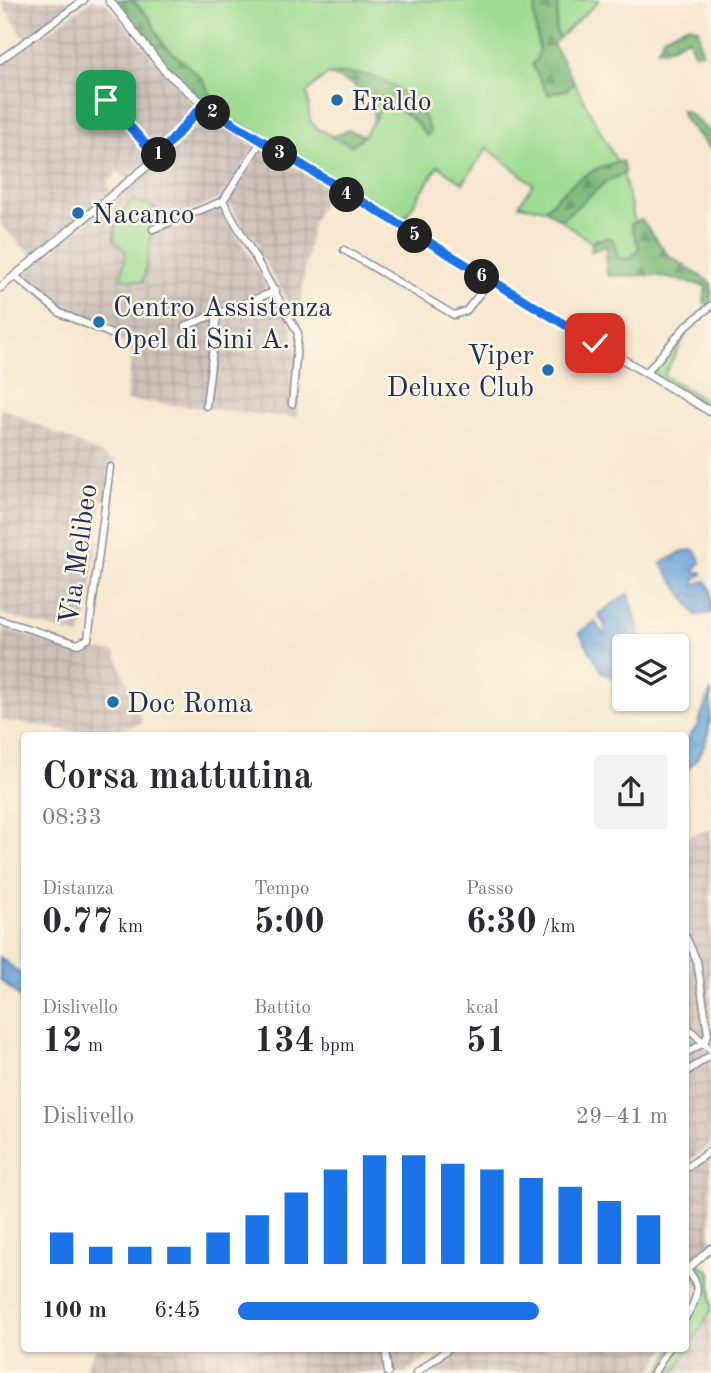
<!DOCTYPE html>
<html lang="it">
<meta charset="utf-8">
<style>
:root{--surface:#fff;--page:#f2f2f3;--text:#2b2b33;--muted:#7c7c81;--accent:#1a73e8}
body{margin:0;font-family:"Old Standard TT",serif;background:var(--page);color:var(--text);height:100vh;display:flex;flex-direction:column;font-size:26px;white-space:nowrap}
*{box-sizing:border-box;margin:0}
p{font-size:23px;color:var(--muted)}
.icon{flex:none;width:38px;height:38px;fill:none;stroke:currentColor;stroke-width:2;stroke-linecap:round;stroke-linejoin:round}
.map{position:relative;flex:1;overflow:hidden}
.drawer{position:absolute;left:21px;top:732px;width:668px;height:620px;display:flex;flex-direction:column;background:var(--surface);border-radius:7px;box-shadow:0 2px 5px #0004}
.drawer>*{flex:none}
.tools{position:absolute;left:612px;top:634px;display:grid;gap:14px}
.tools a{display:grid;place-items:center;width:77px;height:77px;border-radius:7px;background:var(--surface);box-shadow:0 2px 5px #0004;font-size:35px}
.pin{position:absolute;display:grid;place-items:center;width:60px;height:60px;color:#fff;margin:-30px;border-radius:14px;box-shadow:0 4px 10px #0006}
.km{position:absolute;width:35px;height:35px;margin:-18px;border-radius:50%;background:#222;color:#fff;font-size:19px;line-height:35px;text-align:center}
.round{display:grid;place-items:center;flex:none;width:74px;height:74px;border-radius:7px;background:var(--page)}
.head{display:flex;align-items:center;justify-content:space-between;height:119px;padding:0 21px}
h1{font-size:38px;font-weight:800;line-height:52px}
.stats{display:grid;grid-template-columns:repeat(3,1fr);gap:10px;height:119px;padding:7px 21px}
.stats div{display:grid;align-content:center}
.stats b{font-size:35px;font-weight:800}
.stats small{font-size:19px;font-weight:400}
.stats p{font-size:19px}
.chart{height:196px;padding:14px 21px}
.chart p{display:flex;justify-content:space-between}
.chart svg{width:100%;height:126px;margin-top:7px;stroke:var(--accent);stroke-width:6}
ul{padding:0 21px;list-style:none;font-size:23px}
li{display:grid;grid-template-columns:112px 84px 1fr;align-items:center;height:52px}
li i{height:18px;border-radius:9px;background:var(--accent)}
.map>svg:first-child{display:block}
.industrial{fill:url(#industrial-grid)}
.grass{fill:#9edc91;stroke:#5c8678;stroke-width:2;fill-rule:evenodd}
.forest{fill:url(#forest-firs);stroke:#4c766c;stroke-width:2}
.water{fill:url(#water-ripples);stroke:#446a9c;stroke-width:2}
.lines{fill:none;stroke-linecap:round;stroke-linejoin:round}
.minor-casing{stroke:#898b96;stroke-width:9}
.tertiary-casing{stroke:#898b96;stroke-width:10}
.minor{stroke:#fff;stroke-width:6}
.tertiary{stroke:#fff;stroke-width:7}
.route-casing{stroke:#fff;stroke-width:14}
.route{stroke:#1a73e8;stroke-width:9}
.poi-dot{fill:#1f6fb2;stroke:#fcf5e5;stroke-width:2.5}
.labels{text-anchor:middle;stroke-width:5;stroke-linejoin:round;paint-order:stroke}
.poi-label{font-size:28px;fill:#1b2f5e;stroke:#fcf5e5;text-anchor:start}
.street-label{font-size:28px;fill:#1b2f5e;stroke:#fcf5e5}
</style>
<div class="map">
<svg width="711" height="1373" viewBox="0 0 711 1373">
<defs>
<pattern id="industrial-grid" width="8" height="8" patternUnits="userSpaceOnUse" patternTransform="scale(1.75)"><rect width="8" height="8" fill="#cec1ba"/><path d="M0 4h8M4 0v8" fill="none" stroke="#b0a6a2"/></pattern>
<pattern id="forest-firs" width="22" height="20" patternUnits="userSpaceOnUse" patternTransform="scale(1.75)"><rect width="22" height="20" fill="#7ebc7b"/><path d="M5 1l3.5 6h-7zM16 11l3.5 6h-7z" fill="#669968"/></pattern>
<pattern id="water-ripples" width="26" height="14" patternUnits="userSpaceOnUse" patternTransform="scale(1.75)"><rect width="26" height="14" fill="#6ca4db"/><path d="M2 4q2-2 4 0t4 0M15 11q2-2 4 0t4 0" fill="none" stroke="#5886b5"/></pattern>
</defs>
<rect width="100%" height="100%" fill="#fcf5e5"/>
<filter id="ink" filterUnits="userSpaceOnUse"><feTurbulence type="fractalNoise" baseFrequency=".0143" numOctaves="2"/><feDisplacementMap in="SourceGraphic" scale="14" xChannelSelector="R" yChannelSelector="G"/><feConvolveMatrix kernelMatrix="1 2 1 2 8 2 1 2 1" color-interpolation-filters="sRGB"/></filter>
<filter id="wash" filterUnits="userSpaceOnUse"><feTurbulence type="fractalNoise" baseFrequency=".00686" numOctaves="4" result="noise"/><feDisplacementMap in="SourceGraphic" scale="28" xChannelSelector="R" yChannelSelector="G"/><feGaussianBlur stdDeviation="1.57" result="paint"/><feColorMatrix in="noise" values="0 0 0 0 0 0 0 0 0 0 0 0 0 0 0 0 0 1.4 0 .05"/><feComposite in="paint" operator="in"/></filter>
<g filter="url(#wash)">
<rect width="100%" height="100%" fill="#f7e7cf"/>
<g class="industrial">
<path d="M0,0H77L24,39Z"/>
<path d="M92,0L105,2L196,108L158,151L109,91L95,102L101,110L109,106L112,108L151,159L126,179L118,171L108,184L112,191L32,256L0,224V66Z"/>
<path d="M207,115L255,147L220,199L154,225L156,208L133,200L117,217L114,240L126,251L143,282L150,234L220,208L266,283L265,291L235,302L267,300L277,303L292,327L301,389L297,418L126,400L133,344L112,340L114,330L81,321L57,307L43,297L25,274L140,178L200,116Z"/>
<path d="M263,148L330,189L312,223L300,305L289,304L258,251L260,244L252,239L254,235L247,232L229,203Z"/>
<path d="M0,407L116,461L109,501L102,500L88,611L80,636L0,614V525L4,512L0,511Z"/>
<path d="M4,629L88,655L89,650L115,652L143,723L98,735L0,720V652Z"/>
<path d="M711,829V1046L686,1022V837Z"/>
<path d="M686,1029L711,1054V1145L686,1163Z"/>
<path d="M711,1155V1245L690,1265L686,1264V1174Z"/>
<path d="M711,1310V1373H674L687,1354Z"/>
<path d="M96,1348H383L385,1373H83Z"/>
<path d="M389,1348H441L405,1373L390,1372Z"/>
<path d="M454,1348H665L651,1373H421Z"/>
</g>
<g class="grass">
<path d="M132,0H538L534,14L543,83L548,94L568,89L574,82L617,162C586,169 567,188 545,209L519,205L533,184L487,148L463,183L438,166L401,224L205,103L209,99L202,79L163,44L149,17ZM328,74H363L430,132L426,135C417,121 400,107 382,107L364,136L351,145L318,129L310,121L307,92Z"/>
<path d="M558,0H599V1L559,38L556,31Z"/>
<path d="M623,174L635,222L631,225L639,248L631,259L618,258L614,247L598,239L592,243L561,220L607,181Z"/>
<path d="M133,200L156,208L143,282L121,278L126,251L114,240L117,217Z"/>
<path d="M690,327L664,375L711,404V410L653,374L657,366Z"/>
<path d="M698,1264L711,1272V1310L674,1373H659L673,1348H686V1325L703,1290L691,1270Z"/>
</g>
<g class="forest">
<path d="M112,0H132L149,17L163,44L202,79L211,95L205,103L157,57Z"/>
<path d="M538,0H558L556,31L559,38L553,44L574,82L568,89L548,94L532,65C546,50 535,34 534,16C534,11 537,5 538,0Z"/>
<path d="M689,25L698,29L702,52L694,53L688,38L665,50L658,49L664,36Z"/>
<path d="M328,74C339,74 351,73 361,74C390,78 423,104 430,132L426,136C417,121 401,106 382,107L374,120L371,100L352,84Z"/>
<path d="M681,110L687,112L711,133V150L685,120Z"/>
<path d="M348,130L364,136L351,145L332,137Z"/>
<path d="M622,161L625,173L607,181L561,220L545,209C570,185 586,169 622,161Z"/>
<path d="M641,219L668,255L711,283V305L704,303L706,286L655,275L607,276L606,245L591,252L592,243L606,237L613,239L618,258L631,259L639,248L631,225Z"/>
</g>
<g class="water">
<path d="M695,550L701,563L695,568L696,572H702V575L694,579L695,584L706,581L711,590V613L696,615L661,563L683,551Z"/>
<path d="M629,593L643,646H625V673L615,679L602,672L579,632L595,622L603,634L606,628L598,614Z"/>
<path d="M711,690C711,721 711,749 686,770V741L697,726Z"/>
<path d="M0,957L24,977V1001L0,979Z"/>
</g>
</g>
<g filter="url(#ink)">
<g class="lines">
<g class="minor-casing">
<g id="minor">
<path d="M0,60L84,0"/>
<path d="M102,101L112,104L157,157"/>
<path d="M223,201L298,333L292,404"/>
<path d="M153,229L223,201L260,143"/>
<path d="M344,250L454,315L466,311L490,281"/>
<path d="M16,277L60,313L111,334"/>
<path d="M185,326L276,291"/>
<path d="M646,373L686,326L711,306"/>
<path d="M206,406L217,314"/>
<path d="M0,620L78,644L88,639L110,467"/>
<path d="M686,937L697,961L708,1034L704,1043L686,1053"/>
<path d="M686,1026L711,1050"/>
<path d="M686,1072L711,1055"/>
<path d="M686,1168L711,1150"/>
<path d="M686,1270C704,1285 696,1300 686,1317"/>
<path d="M687,1270L711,1248"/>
<path d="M385,1348L388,1373"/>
<path d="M416,1373L449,1348"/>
<path d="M654,1373L669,1348"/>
</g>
</g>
<g class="tertiary-casing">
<g id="tertiary">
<path d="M109,0L165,71L218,117L711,412"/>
<path d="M0,288L152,162L203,105"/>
</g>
</g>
<use href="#minor" class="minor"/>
<use href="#tertiary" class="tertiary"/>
</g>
</g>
<g class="lines" filter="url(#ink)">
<g class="route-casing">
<path id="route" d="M106,100L157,157L203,105L595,343"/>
</g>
<use href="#route" class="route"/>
</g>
<g class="poi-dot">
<circle cx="337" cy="100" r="7"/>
<circle cx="78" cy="213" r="7"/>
<circle cx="99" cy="322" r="7"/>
<circle cx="548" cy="370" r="7"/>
<circle cx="113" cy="702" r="7"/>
</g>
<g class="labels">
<g class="poi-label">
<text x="351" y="110">Eraldo</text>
<text x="92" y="223">Nacanco</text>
<text x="113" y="316">Centro Assistenza<tspan x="113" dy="32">Opel di Sini A.</tspan></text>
<text x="534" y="364" text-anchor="end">Viper<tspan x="534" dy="32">Deluxe Club</tspan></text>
<text x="127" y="712">Doc Roma</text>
</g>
<g class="street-label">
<text transform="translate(77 554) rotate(-82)" y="10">Via Melibeo</text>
</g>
</g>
</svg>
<div class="tools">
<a><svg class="icon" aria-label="layers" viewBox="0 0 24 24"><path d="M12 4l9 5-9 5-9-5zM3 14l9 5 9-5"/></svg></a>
</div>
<div class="pin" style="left:106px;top:100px;background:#1e9e55"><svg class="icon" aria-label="arrive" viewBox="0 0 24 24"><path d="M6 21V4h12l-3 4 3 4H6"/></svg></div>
<div class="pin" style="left:595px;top:343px;background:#d93025"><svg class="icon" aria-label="check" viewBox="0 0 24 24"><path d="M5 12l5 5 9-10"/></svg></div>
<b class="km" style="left:159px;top:155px">1</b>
<b class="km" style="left:213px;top:113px">2</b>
<b class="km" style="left:280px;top:154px">3</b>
<b class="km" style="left:347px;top:195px">4</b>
<b class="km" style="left:415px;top:236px">5</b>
<b class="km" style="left:482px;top:277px">6</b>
<section class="drawer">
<div class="head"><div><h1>Corsa mattutina</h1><p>08:33</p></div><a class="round"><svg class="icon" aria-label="share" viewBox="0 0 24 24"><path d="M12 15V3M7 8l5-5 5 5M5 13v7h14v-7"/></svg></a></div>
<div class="stats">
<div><p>Distanza</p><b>0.77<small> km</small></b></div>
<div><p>Tempo</p><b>5:00</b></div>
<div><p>Passo</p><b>6:30<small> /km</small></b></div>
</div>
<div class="stats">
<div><p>Dislivello</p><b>12<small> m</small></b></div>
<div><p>Battito</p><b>134<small> bpm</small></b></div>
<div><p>kcal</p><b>51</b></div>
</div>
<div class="chart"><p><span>Dislivello</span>29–41 m</p>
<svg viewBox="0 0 160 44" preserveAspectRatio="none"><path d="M5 44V33M15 44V38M25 44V38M35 44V38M45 44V33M55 44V27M65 44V19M75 44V11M85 44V6M95 44V6M105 44V9M115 44V11M125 44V14M135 44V17M145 44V22M155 44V27"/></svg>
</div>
<ul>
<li><b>100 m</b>6:45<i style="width:70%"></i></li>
</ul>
</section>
</div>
